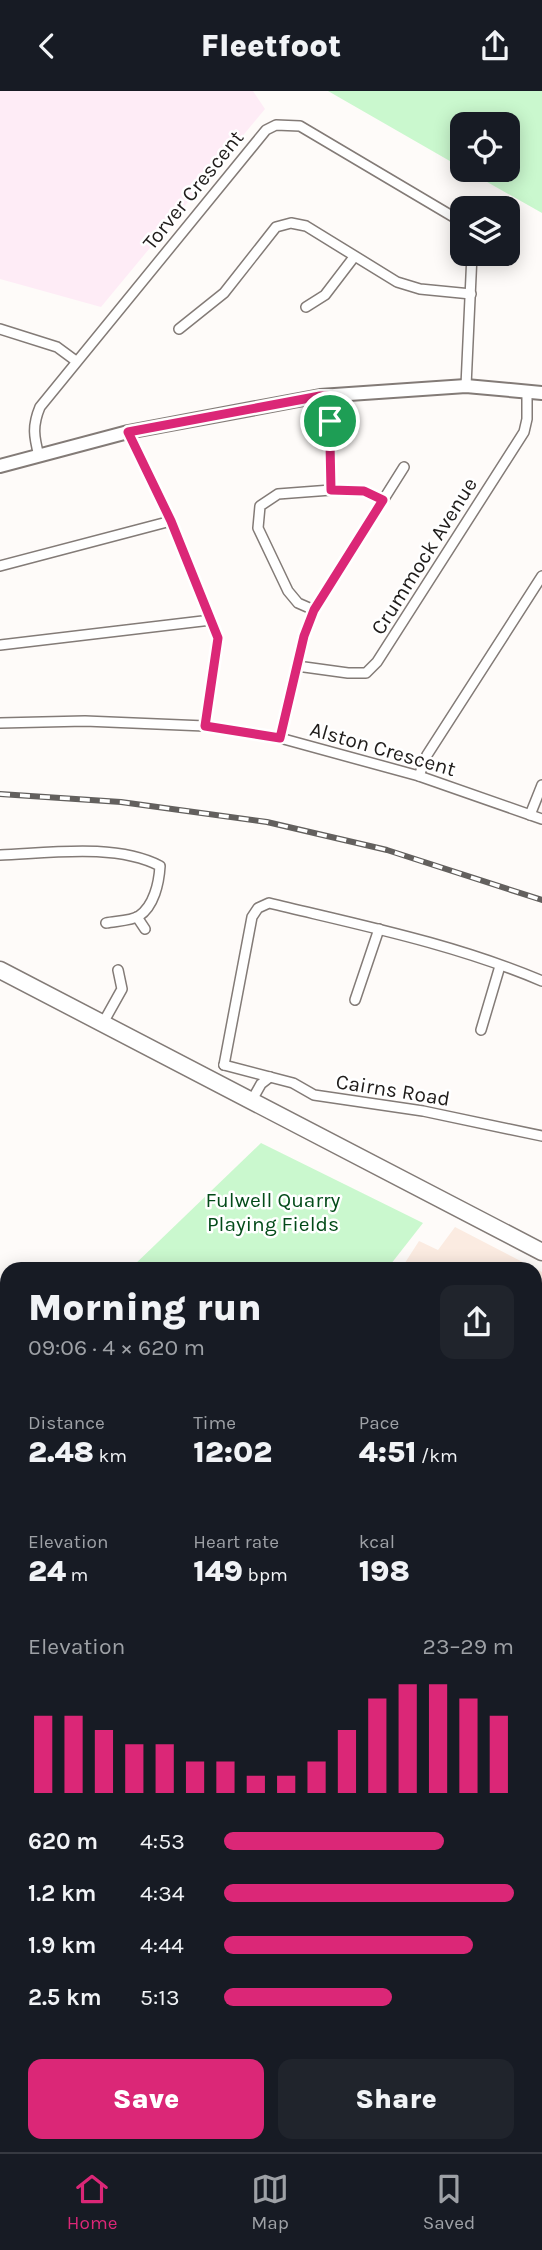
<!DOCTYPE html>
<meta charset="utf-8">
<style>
:root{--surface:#171b24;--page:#20242c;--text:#f1f3f6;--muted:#9ea1a6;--line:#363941;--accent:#db2777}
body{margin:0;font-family:Karla,sans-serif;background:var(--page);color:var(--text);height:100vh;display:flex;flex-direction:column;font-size:26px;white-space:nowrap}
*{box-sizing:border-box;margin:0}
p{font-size:23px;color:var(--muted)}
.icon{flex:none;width:38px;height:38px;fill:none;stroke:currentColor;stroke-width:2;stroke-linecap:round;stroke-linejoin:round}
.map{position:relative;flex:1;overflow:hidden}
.sheet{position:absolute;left:0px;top:1171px;width:542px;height:891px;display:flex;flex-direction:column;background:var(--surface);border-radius:21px 21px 0 0;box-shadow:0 4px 18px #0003}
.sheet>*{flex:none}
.fabs{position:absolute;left:450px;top:21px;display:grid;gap:14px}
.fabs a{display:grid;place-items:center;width:70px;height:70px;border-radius:14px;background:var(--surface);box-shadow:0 4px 18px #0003;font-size:35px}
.pin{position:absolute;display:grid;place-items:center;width:60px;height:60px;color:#fff;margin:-30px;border:4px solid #fff;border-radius:50%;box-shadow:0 2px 7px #0007}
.round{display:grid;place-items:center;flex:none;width:74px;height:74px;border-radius:14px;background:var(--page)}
.headline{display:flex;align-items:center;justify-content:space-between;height:119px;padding:0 28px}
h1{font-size:38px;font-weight:800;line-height:52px}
.figures{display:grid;grid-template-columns:repeat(3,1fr);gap:10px;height:119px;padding:7px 28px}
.figures div{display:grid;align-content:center}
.figures b{font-size:30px;font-weight:800}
.figures small{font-size:19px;font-weight:400}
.figures p{font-size:19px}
.chart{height:196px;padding:14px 28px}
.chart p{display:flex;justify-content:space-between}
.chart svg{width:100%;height:126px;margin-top:7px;stroke:var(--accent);stroke-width:6}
.cta{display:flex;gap:14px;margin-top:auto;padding:14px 28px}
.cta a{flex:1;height:80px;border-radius:14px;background:var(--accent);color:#fff;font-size:28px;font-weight:800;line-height:80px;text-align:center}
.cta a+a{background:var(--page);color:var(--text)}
ul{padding:0 28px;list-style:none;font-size:23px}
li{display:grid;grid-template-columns:112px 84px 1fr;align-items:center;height:52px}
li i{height:18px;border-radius:9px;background:var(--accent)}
header{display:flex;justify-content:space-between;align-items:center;height:91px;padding:0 28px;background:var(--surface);font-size:32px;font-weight:800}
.dock{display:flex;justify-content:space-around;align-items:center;height:98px;border-top:2px solid var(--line);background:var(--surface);font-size:19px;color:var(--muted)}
.dock a{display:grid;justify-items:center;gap:4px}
.dock .active{color:var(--accent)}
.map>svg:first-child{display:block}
.built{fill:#fbebe1}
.education{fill:#feecf6}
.green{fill:#caf8ce}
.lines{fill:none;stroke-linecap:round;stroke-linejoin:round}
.minor-casing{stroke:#837b77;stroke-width:12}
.tertiary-casing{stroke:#837b77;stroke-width:16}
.trunk-casing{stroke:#837b77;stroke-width:19}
.minor{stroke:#fff;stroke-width:9}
.tertiary{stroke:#fff;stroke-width:12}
.trunk{stroke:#fff;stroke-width:16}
.rail-casing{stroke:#63605e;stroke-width:6}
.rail{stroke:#fff;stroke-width:3.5;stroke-dasharray:10;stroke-linecap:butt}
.route-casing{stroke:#fff;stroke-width:14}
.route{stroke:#db2777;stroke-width:9}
.labels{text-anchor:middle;stroke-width:5;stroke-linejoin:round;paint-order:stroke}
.street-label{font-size:21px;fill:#1f1c1a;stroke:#fff}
.park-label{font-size:21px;fill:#034b19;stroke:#fff}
</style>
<header><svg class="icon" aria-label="back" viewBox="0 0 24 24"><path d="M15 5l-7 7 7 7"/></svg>Fleetfoot<svg class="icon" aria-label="share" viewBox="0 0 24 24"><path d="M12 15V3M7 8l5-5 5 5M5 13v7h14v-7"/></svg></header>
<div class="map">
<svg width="542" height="2061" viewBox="0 0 542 2061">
<rect width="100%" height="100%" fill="#fefbf9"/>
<path class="built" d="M455,1136L542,1181V1265L536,1261V1178H401L419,1150L438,1159Z"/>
<path class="education" d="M0,0H253L265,18L101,216L0,188Z"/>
<g class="green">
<path d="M328,0H542V122L466,79H508V33H462V77Z"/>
<path d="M261,1052L423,1132L387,1178H130Z"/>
<path d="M7,1295V1599L0,1594V1302Z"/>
<path d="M536,1309L542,1312V1563L536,1561Z"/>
<path d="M7,1837V1914L0,1915V1840Z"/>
<path d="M542,1981V2061H507L505,2055L536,2054V1992Z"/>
</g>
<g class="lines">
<g class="minor-casing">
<g id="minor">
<path d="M306,216L325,204L354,166"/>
<path d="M0,238L57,256L76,270"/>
<path d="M179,238L224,202L276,136L291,132L306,135L397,191L420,198L471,203"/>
<path d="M466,295L472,163"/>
<path d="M329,305L331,399"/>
<path d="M128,341L171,430L218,547L205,635"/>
<path d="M39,365C34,346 32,335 40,316L266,39L276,34L300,35L462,131"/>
<path d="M0,475L171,430"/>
<path d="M314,519L298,512L288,500L258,437L260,415L278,403L331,399L364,400L383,409"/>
<path d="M0,554L211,529"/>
<path d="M297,575L348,582H366L377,571L524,341L527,328V300"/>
<path d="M0,632L85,630L205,635L280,647L419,685L542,728"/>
<path d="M280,647L304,545L314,519L404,376"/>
<path d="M419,685L427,664L542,485"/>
<path d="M530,724L542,694"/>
<path d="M0,764C49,762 116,752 160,775C159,792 154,815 139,825C131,830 115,830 106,832"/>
<path d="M137,826L145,838"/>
<path d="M355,909L379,838"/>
<path d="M103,932L122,898L118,879"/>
<path d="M481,939L500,875"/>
<path d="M224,974L252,826L258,817L269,812C360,834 455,853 542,890"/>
<path d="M224,974L293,992L314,1004L423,1020L542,1045"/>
<path d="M252,1009L261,993L270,986"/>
<path d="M536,1622L542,1625"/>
<path d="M536,1776L542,1789"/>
<path d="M536,1975L542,1966"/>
<path d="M0,2033V2036"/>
<path d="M490,2061L491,2054"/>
</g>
</g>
<g class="tertiary-casing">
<path id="tertiary" d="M0,375L128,341L320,305L466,295L542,302"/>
</g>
<g class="trunk-casing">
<path id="trunk" d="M0,879L542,1161"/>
</g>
<use href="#minor" class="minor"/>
<use href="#tertiary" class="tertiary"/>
<use href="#trunk" class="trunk"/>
<g class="rail-casing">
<path id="rail" d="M0,703L121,711L267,731L387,759L542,809"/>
</g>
<use href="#rail" class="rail"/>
</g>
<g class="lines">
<g class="route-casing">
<path id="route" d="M320,305H329L331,399L364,400L383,409L314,519L304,545L280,647L205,635L218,547L171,430L128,341Z"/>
</g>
<use href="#route" class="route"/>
</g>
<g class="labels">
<g class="street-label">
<text transform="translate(193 99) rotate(-51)" y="7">Torver Crescent</text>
<text transform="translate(424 465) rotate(-58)" y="7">Crummock Avenue</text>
<text transform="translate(383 658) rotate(16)" y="7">Alston Crescent</text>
<text transform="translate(393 999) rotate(9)" y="7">Cairns Road</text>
</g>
<g class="park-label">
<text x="273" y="1116">Fulwell Quarry<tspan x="273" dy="24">Playing Fields</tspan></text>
</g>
</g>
</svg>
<div class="fabs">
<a><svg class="icon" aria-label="locate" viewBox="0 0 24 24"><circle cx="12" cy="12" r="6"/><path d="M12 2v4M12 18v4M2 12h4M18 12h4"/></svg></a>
<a><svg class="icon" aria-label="layers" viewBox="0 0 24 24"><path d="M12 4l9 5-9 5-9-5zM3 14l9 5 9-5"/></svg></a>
</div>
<div class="pin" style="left:330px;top:330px;background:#1e9e55"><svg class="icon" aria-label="arrive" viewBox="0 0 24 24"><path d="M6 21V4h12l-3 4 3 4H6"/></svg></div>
<section class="sheet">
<div class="headline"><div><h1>Morning run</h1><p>09:06 · 4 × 620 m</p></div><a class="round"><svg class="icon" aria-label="share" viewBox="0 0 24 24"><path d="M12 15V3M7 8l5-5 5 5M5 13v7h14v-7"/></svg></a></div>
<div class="figures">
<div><p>Distance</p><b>2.48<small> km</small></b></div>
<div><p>Time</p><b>12:02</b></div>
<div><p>Pace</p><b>4:51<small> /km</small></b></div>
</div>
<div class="figures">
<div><p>Elevation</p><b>24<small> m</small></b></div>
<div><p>Heart rate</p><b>149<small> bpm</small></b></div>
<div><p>kcal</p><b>198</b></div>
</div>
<div class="chart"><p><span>Elevation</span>23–29 m</p>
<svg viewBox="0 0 160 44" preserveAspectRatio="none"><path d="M5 44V17M15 44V17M25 44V22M35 44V27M45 44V27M55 44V33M65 44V33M75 44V38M85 44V38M95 44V33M105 44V22M115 44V11M125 44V6M135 44V6M145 44V11M155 44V17"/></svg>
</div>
<ul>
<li><b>620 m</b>4:53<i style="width:76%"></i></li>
<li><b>1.2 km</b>4:34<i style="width:100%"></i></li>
<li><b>1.9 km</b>4:44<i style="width:86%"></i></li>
<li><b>2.5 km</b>5:13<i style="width:58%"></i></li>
</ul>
<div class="cta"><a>Save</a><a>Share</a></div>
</section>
</div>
<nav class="dock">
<a class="active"><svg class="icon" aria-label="home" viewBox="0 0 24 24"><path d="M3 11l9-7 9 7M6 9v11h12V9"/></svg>Home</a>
<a><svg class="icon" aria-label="map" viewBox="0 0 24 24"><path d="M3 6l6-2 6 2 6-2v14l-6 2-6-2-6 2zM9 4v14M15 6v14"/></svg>Map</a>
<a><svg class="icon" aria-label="saved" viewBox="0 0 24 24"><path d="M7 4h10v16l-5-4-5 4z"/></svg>Saved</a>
</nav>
